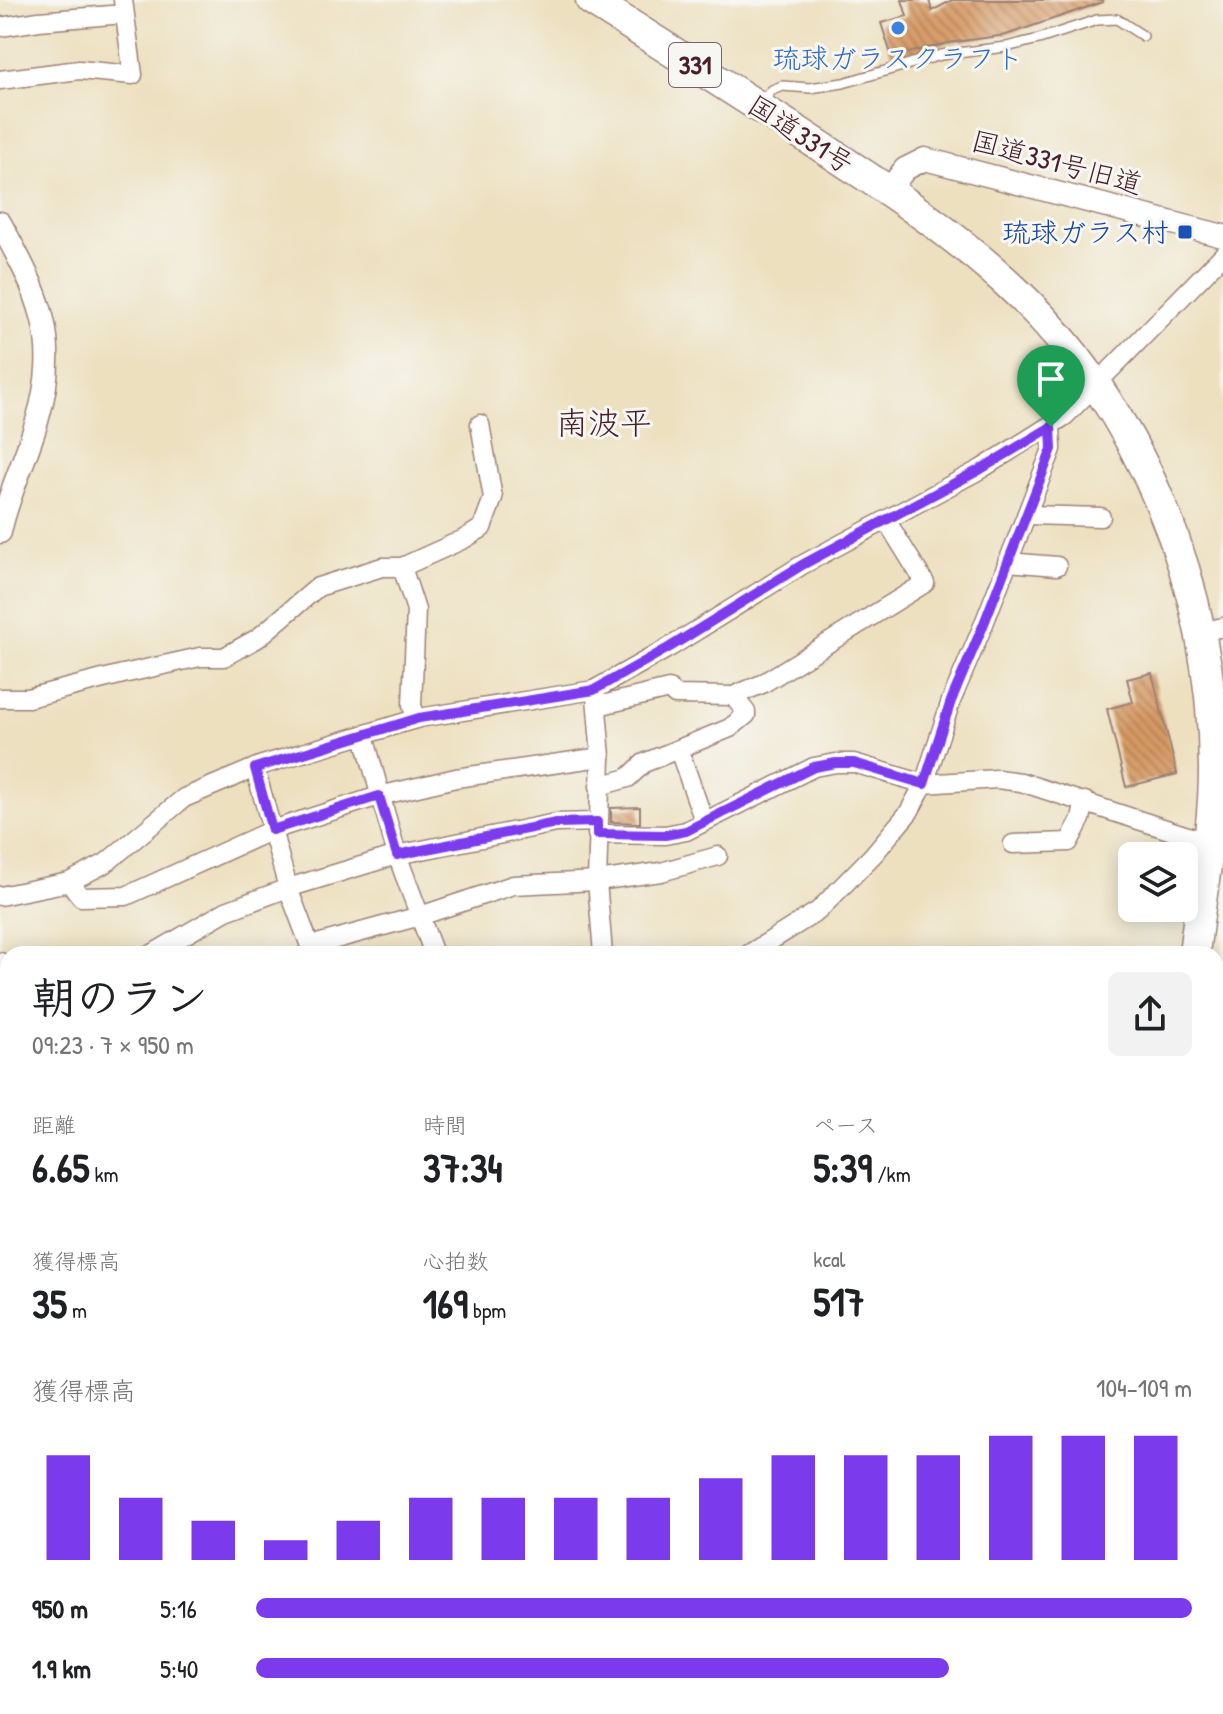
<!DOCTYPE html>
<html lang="ja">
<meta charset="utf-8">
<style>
:root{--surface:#fff;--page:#f2f2f2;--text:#202124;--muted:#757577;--accent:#7c3aed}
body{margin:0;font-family:"Patrick Hand","Klee One",sans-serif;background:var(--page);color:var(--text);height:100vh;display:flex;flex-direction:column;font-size:30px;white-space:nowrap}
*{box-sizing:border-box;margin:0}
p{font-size:26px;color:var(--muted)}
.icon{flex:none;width:44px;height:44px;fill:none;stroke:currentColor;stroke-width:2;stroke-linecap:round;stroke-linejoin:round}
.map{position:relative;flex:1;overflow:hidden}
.details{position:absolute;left:0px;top:946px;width:1224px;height:768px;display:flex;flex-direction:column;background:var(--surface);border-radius:24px 24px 0 0;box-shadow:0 4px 20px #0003}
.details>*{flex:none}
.tools{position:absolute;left:1118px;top:842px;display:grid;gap:16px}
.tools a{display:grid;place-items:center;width:80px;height:80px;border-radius:12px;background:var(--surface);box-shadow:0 4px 20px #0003;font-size:40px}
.pin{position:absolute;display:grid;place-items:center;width:68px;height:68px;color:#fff;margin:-82px -34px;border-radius:50% 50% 50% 0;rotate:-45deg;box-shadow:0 0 8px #0007}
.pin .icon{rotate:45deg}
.round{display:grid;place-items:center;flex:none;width:84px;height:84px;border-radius:12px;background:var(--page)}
.summary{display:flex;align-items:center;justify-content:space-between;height:136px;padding:0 32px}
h1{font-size:44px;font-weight:800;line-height:60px}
.figures{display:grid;grid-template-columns:repeat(3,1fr);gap:12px;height:136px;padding:8px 32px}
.figures div{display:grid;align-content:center}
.figures b{font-size:40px;font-weight:800}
.figures small{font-size:22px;font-weight:400}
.figures p{font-size:22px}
.chart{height:224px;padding:16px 32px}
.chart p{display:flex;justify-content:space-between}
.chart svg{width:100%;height:144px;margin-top:8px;stroke:var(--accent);stroke-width:6}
ul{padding:0 32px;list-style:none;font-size:26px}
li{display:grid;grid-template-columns:128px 96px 1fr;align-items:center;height:60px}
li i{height:20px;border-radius:10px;background:var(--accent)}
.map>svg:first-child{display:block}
.building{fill:url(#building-back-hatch)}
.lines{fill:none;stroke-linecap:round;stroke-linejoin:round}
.service-casing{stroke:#9c8075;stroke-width:12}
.minor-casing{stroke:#9c8075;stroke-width:21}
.tertiary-casing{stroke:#9c8075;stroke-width:25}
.trunk-casing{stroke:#9c8075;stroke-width:33}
.path{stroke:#9c8075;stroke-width:3;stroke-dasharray:2 6;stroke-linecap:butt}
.service{stroke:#fff;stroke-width:9}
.minor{stroke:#fff;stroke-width:18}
.tertiary{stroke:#fff;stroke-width:22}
.trunk{stroke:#fff;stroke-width:30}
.route-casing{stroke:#fff;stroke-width:16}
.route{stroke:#7c3aed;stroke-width:10}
.shop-dot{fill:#3f7fe0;stroke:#f6f6f2;stroke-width:3}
.transit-dot{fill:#1a4fb4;stroke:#f6f6f2;stroke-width:3}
.labels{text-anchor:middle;stroke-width:6;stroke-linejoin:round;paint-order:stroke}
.shield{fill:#f6f6f2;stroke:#7e6067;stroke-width:2}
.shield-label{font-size:26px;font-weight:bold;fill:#4a1f2b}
.shop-label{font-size:28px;fill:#366cbe;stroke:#f6f6f2}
.street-label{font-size:28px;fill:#4a1f2b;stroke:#f6f6f2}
.transit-label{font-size:28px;fill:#164399;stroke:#f6f6f2;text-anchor:end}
.quarter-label{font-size:32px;fill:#4a1f2b;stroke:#f6f6f2}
</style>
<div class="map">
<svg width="1223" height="1714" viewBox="0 0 1223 1714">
<defs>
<pattern id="building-back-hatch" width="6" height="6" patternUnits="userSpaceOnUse" patternTransform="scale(2)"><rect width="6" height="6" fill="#d69964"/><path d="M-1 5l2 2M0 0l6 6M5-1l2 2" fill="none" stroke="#b07c53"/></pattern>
</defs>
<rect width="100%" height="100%" fill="#f6f6f2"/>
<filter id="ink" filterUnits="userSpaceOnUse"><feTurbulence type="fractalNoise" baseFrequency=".0125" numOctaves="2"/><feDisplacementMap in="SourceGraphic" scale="16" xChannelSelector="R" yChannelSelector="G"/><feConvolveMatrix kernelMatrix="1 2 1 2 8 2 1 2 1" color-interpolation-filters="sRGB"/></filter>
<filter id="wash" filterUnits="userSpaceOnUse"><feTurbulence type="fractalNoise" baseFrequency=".006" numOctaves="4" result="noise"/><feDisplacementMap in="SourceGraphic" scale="32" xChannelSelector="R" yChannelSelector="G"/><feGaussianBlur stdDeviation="1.8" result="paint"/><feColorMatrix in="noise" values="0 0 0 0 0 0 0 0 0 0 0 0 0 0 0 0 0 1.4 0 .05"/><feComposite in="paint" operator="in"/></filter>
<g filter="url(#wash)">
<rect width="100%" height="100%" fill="#ede0bf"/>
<g id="blocks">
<g class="building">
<path d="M902,0H929L932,11L952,0H1103V2L1006,35L948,43L892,57L881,23L907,16Z"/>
<path d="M1152,673L1177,774L1126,787L1107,709L1133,702L1127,679Z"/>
<path d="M640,807V823L611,822V808Z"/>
</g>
</g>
</g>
<g filter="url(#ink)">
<use href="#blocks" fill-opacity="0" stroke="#9c8075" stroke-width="2"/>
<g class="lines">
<g class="service-casing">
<path id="service" d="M760,103L772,90L782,86L810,88L843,83L941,55L1006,47L1039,39L1097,20L1117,19L1143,36"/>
</g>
<g class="minor-casing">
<g id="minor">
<path d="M0,27L39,21L124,14"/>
<path d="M0,80L79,70L133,75L123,0"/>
<path d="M1027,515L1101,517"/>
<path d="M1007,562L1057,566"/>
<path d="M402,567L416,610L412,705L416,719"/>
<path d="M1201,632L1223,627"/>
<path d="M733,696L762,684L925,583L886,520"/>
<path d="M596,697L601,757L597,881L603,954"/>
<path d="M0,698H28L123,674L200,657H224L258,638L318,587L382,567H402L464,539L482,528L493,498L480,424"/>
<path d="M598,706L669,689L675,695L733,696L746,712V715L730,728L644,763L628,778L599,786"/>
<path d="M364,736L397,855L434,954"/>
<path d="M679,750L704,821"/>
<path d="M255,768L288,888L310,946L420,916L513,885L597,881L661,872L718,856"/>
<path d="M597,834L665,835L686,831L814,767L836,763H854L924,784L997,779L1021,782L1197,839L1223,853"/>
<path d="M1013,844L1069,842L1081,819L1085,801"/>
<path d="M69,882L81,897L126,896L272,830L379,796L456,778L601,757"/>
<path d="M0,896L69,882L106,863L184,798L262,765L419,718L594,690L670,647L802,565L981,469L1065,416L1223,255"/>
<path d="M152,954L226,911L288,888L397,855L556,823L597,822"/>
<path d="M749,954L818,911L873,855L909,812L924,784L951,701L983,626L1052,449L1051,427"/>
<path d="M0,962L8,967"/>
<path d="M1216,1081L1223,1079"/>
<path d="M0,1143L8,1141"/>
<path d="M1216,1216L1223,1214"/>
<path d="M0,1425H8"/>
<path d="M1216,1579L1223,1580"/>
<path d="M0,1702L8,1698"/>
<path d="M1030,1714L1037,1706"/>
</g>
</g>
<g class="tertiary-casing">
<g id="tertiary">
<path d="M888,191L905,169L925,159L1223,236"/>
<path d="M0,223C39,294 62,339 37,421C26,459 8,494 0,532"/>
<path d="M0,1120L8,1131"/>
<path d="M0,1619L8,1613"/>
<path d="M811,1706L814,1714"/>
</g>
</g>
<g class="trunk-casing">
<g id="trunk">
<path d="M591,0C661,44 731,89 800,133C871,179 944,225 1006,282C1142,406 1213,587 1214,769C1214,831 1201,892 1194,954"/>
<path d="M1216,1287L1223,1305"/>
</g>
</g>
<g class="path">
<path d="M271,1706L274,1714"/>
<path d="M526,1706L529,1714"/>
<path d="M766,1706L768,1714"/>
<path d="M134,1714L148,1706"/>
<path d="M571,1714L594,1706"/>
</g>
<use href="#service" class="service"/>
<use href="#minor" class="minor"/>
<use href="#tertiary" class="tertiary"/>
<use href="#trunk" class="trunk"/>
</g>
</g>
<g class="lines" filter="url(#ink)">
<g class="route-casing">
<path id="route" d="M1051,427L1052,449L983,626L951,701L924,784L854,763H836L814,767L686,831L665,835L597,834V822L556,823L397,855L379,796L272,830L255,768L419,718L594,690L670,647L802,565L981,469Z"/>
</g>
<use href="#route" class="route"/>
</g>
<circle class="shop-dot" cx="898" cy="28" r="8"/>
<rect class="transit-dot" x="1177" y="224" width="16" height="16" rx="4"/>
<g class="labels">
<rect class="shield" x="669" y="43" width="52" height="44" rx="6"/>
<g class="shield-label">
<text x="695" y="74">331</text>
</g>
<g class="shop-label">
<text x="898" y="68">琉球ガラスクラフト</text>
</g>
<g class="street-label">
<text transform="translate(801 134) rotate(33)" y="10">国道331号</text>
<text transform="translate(1057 162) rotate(15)" y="10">国道331号旧道</text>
</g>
<g class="transit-label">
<text x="1169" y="242">琉球ガラス村</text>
</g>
<g class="quarter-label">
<text x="604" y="434">南波平</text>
</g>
</g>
</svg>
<div class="tools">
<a><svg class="icon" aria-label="layers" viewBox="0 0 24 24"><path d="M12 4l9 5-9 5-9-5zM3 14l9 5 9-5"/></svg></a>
</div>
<div class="pin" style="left:1051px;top:427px;background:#1e9e55"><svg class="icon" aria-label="arrive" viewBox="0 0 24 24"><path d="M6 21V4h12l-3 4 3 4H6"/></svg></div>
<section class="details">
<div class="summary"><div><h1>朝のラン</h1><p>09:23 · 7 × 950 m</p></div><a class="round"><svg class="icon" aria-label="share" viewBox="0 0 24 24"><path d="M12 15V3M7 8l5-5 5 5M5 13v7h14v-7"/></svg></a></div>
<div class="figures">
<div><p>距離</p><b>6.65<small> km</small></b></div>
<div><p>時間</p><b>37:34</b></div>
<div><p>ペース</p><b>5:39<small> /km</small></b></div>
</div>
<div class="figures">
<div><p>獲得標高</p><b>35<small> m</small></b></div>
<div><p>心拍数</p><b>169<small> bpm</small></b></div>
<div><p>kcal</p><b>517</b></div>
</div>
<div class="chart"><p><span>獲得標高</span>104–109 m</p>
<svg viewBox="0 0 160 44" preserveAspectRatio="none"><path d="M5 44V12M15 44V25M25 44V32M35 44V38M45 44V32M55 44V25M65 44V25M75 44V25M85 44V25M95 44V19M105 44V12M115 44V12M125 44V12M135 44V6M145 44V6M155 44V6"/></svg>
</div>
<ul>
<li><b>950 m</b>5:16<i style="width:100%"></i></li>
<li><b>1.9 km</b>5:40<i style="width:74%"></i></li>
</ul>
</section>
</div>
